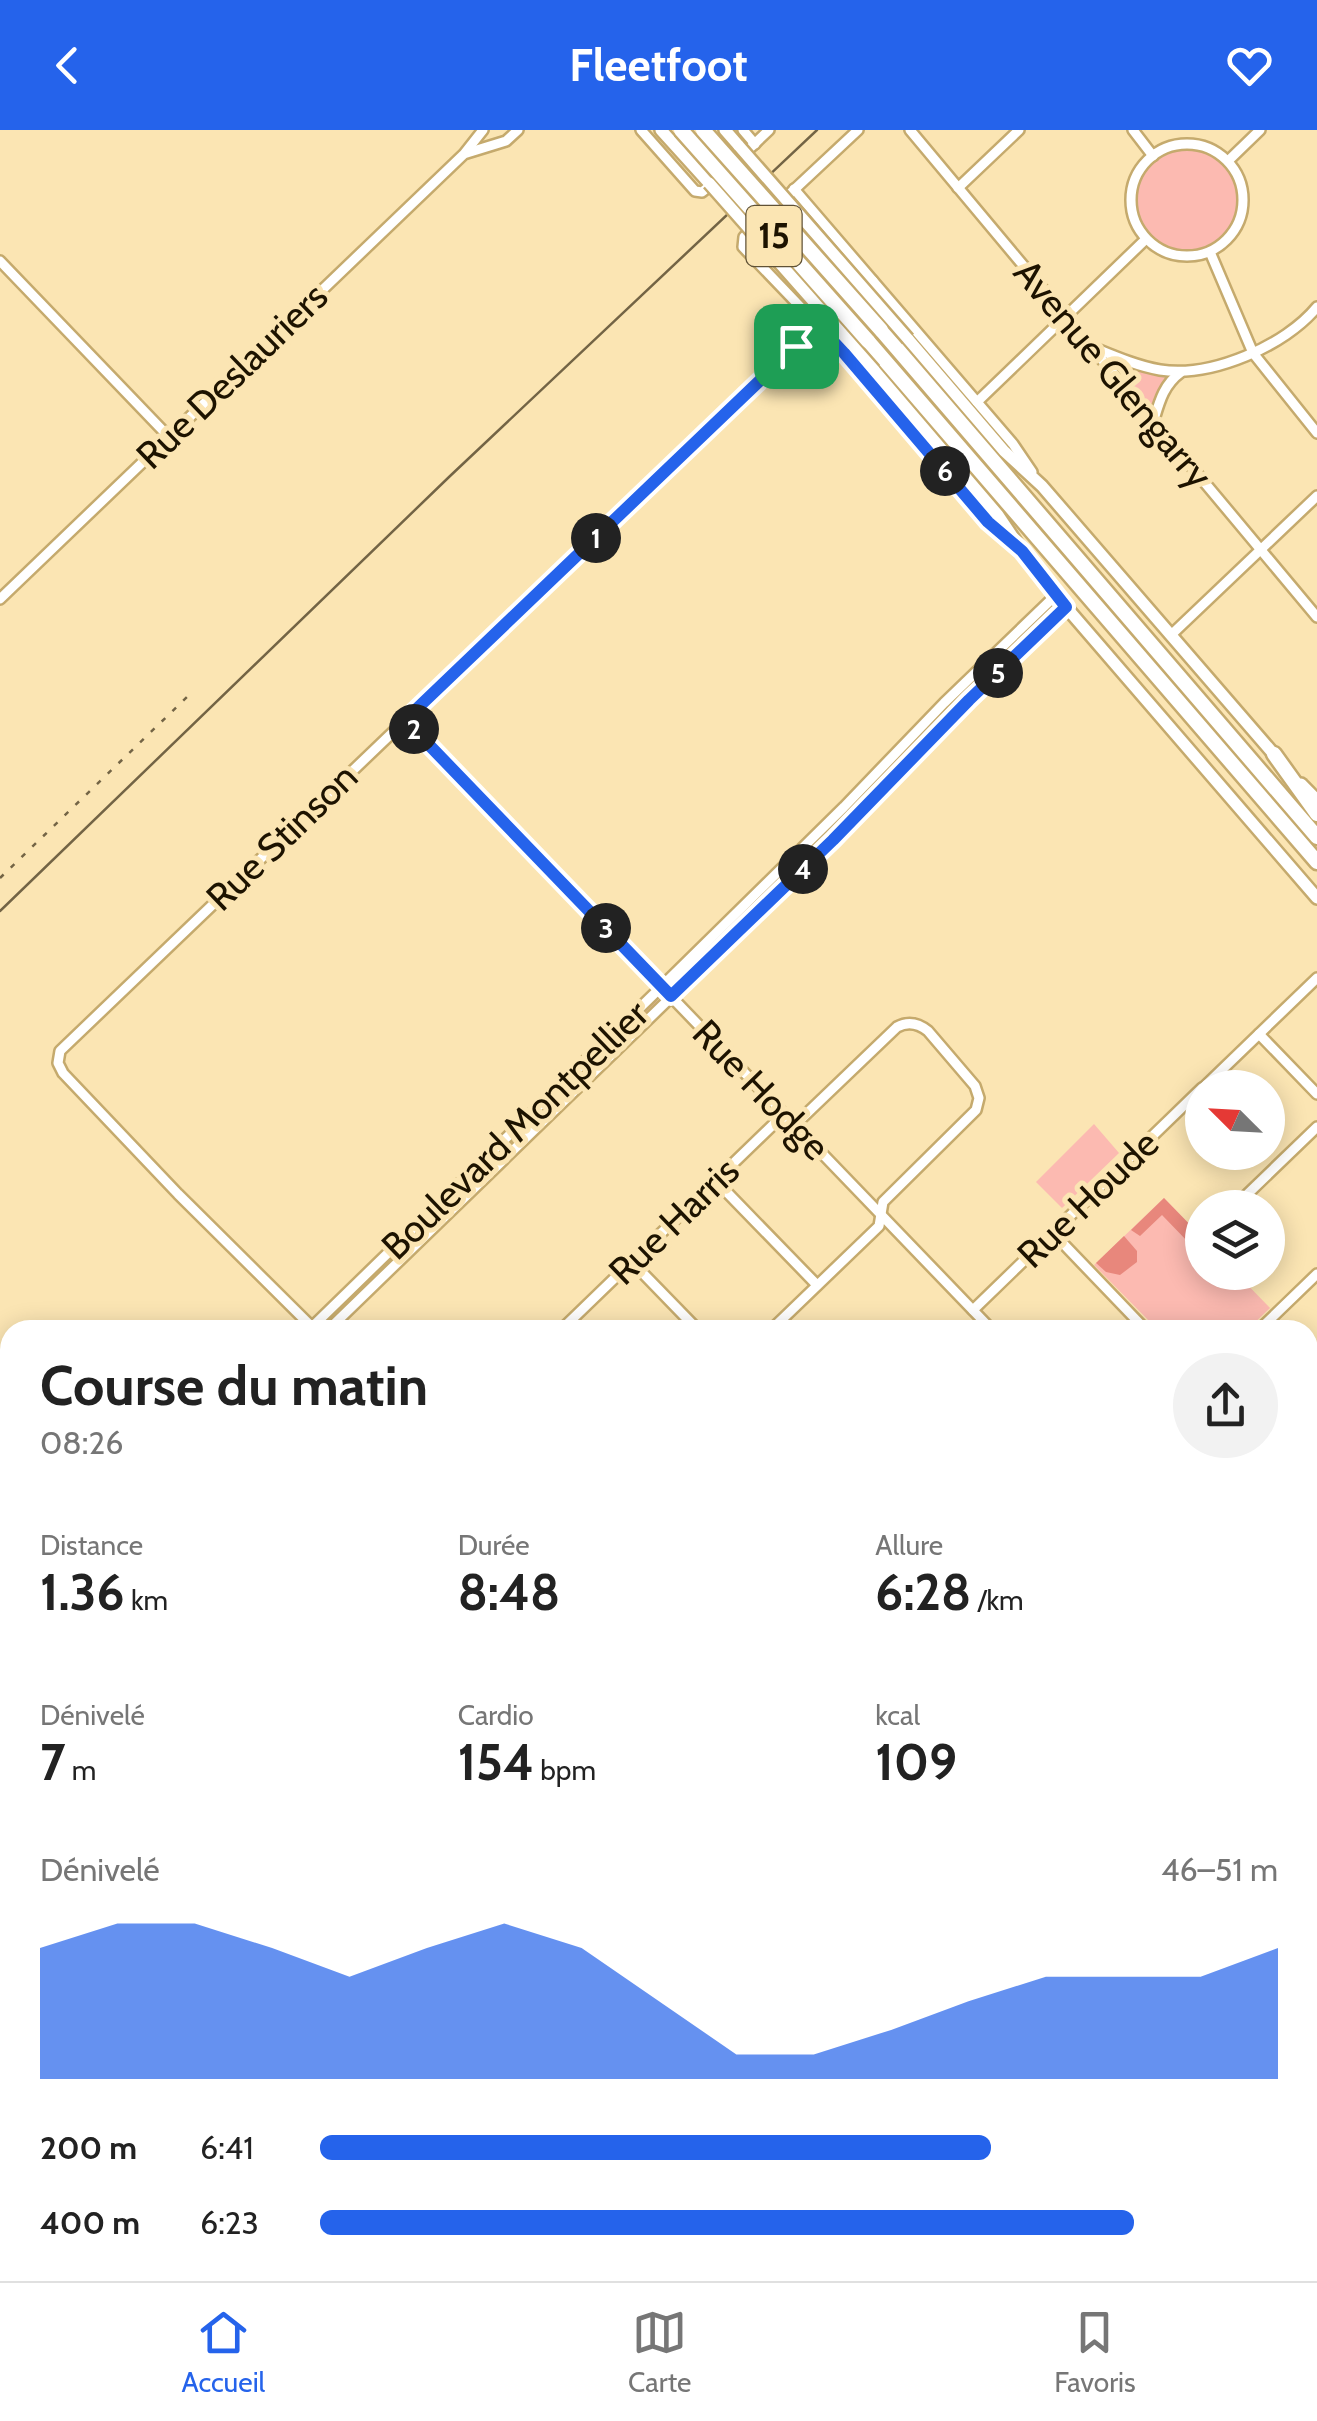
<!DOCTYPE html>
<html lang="fr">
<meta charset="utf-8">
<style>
:root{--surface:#fff;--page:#f2f2f2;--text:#222;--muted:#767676;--line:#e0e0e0;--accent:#2563eb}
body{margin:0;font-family:Cabin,sans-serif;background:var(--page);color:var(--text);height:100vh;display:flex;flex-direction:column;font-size:38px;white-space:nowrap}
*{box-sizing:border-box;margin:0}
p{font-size:32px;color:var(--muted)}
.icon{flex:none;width:55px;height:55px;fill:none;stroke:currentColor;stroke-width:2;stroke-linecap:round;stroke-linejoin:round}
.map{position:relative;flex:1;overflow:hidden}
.panel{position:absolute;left:0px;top:1190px;width:1318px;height:962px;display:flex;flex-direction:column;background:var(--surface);border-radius:30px 30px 0 0;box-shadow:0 5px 25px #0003}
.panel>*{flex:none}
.needle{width:65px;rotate:294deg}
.tools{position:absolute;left:1185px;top:940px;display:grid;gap:20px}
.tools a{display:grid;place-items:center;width:100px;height:100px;border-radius:50%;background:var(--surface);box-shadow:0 5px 25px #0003;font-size:50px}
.pin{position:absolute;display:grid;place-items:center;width:85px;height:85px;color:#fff;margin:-42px;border-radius:20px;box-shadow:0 5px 15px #0006}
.km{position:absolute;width:50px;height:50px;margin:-25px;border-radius:50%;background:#222;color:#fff;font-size:28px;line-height:50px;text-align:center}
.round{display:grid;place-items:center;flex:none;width:105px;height:105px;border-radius:52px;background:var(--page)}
.headline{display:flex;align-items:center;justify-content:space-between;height:170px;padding:0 40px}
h1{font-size:55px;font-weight:700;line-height:75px}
.stats{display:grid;grid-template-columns:repeat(3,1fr);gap:15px;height:170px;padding:10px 40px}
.stats div{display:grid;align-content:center}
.stats b{font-size:50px;font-weight:700}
.stats small{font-size:28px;font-weight:400}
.stats p{font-size:28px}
.chart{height:280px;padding:20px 40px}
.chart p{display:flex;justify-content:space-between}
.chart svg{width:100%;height:180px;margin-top:10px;fill:var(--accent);opacity:.7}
ul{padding:0 40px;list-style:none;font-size:32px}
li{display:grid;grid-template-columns:160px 120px 1fr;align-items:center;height:75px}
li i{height:25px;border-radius:12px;background:var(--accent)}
header{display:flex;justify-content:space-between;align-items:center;height:130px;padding:0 40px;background:var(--accent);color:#fff;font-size:45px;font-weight:700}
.tabs{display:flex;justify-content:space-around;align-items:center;height:140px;border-top:2px solid var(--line);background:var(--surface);font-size:28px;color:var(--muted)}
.tabs a{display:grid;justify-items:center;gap:5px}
.tabs .current{color:var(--accent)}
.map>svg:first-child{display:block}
.green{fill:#fcbab1}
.forest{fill:#e8877c}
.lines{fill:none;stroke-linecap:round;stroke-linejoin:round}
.minor-casing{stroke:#c5aa6d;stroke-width:14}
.major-casing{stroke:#c5aa6d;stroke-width:16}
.highway-casing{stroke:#c5aa6d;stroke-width:19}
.minor{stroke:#fff;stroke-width:9}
.major{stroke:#fff;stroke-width:11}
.highway{stroke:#fff;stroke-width:14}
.tram{stroke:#736445;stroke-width:2.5}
.rail{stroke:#736445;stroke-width:2.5;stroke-dasharray:5 10;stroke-linecap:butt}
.major-bridge-casing{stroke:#c5aa6d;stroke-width:16;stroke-linecap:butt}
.highway-bridge-casing{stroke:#c5aa6d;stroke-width:19;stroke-linecap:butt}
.major-bridge{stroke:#fff;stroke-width:11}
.highway-bridge{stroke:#fff;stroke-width:14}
.route-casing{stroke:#fff;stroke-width:20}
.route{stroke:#2563eb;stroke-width:12}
.labels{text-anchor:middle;stroke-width:10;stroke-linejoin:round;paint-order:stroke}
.shield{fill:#fbe5b3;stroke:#605236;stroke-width:2.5}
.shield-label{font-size:35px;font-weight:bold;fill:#1d1300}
.street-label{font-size:38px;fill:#1d1300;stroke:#fbe5b3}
</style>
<header><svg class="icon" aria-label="back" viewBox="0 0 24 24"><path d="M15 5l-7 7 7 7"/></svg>Fleetfoot<svg class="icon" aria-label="heart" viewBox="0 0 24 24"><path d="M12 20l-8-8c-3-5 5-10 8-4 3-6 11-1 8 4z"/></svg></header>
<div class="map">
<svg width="1317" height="2151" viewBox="0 0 1317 2151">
<rect width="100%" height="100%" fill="#fbe5b3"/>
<g class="green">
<circle cx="1187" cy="70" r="56"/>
<path d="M1087,215L1122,229L1181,242L1172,249L1153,293Z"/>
<path d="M990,535L994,536V539L904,631L902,630L864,666L865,662Z"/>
<path d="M798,731L800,736L686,846H681L683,840Z"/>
<path d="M655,869L659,872L657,875L515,1012L513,1010L520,1003L518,1001L591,934L589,932Z"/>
<path d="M1094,994L1119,1023L1062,1078L1036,1052Z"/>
<path d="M494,1029L496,1031L334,1190L328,1191L327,1188L478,1040L481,1041Z"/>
<path d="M1164,1068L1198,1103L1202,1100V1142L1236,1143L1270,1178L1247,1200H1158L1094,1135Z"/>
<path d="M672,2143H814L815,2151H673Z"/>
<path d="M831,2143H913L916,2151H834Z"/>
</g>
<g class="forest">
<path d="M1164,1068L1199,1104V1109L1194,1115L1190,1114L1162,1085L1140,1106L1131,1100Z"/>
<path d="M1124,1106L1137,1121V1132L1120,1145L1106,1142L1096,1133Z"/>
</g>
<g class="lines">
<g class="minor-casing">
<g id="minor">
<path d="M641,0L695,61L702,62L712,54"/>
<path d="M743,0L755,14"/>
<path d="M858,0L750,101L744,107L743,117L834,212L988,392L1016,416"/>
<path d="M910,0L1317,487"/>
<path d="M1133,0L1153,26"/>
<circle cx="1187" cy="70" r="56"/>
<path d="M467,23L506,11L518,0"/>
<path d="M1228,31L1260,0"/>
<path d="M731,36L769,0"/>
<path d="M958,58L1019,0"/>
<path d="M794,59L1013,314L1032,342"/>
<path d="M1210,122L1253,223L1317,303"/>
<path d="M0,131L169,307"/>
<path d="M1092,217C1114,226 1137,236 1160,240C1211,248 1285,216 1317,177"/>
<path d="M977,272L1146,109"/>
<path d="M1153,293C1159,273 1163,255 1181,242"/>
<path d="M0,469L464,24L483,0"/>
<path d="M1171,505L1317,366"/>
<path d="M405,590L992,1200"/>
<path d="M1259,904L1317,964"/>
<path d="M1203,958L1317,848"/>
<path d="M716,1051L817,1155"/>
<path d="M1233,1078L1317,997"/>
<path d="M1053,1103L1146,1200"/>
<path d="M632,1132L698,1200"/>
<path d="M973,1180L1202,958"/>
<path d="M312,1197L653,865L844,677L944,573L1056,465"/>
<path d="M315,1200L178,1064L63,943L58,933L60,921L818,195L873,151"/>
<path d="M328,1200L833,710L969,570L1066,477"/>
<path d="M561,1200L777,991L802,988L897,897C908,891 918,893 928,901L975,956L979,968L976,980L883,1072L879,1096L771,1200"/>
<path d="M1259,1200L1317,1144"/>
<path d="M1308,1307L1317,1297"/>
<path d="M1308,1367L1317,1377"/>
<path d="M0,1433L9,1440C10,1450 8,1456 0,1463"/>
<path d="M1308,1528L1317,1538"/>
<path d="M0,1659L10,1649"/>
<path d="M0,1689L10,1679"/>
</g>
</g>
<g class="major-casing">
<g id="major">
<path d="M661,0L709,53"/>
<path d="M725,0L739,16"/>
<path d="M908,209L1004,321L1042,356L1278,629"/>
<path d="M874,240L998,385L1022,421L1066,477L1317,768"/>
<path d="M1301,654L1317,670"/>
</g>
</g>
<g class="highway-casing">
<g id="highway">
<path d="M881,200L1317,707"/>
<path d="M868,211L1317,732"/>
<path d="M1274,624L1317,684"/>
</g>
</g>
<use href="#minor" class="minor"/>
<use href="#major" class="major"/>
<use href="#highway" class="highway"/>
<path class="tram" d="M0,781L449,347L817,0"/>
<g class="rail">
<path d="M0,748L187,567"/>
<path d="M0,1317L10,1322"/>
<path d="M1308,2056L1317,2062"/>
</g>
<g class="major-bridge-casing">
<g id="major-bridge">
<path d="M739,16L908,209"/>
<path d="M709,53L874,240"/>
</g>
</g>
<g class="highway-bridge-casing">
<g id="highway-bridge">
<path d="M681,0L868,211"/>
<path d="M703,0L881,200"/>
</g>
</g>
<use href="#major-bridge" class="major-bridge"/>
<use href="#highway-bridge" class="highway-bridge"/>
</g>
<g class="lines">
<g class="route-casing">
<path id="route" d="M818,195L844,223L988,392L1022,421L1066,477L969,570L833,710L671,866L405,590Z"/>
</g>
<use href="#route" class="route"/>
</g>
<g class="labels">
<rect class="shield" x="746.5" y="76" width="55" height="60" rx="8"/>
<g class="shield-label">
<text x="774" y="118">15</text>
</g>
<g class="street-label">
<text transform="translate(1113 244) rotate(50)" y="13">Avenue Glengarry</text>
<text transform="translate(232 246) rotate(-44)" y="13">Rue Deslauriers</text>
<text transform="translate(282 707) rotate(-44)" y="13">Rue Stinson</text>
<text transform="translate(761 960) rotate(46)" y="13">Rue Hodge</text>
<text transform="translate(515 1000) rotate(-44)" y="13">Boulevard Montpellier</text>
<text transform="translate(1088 1069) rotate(-44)" y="13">Rue Houde</text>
<text transform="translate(674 1091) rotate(-44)" y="13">Rue Harris</text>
</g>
</g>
</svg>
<div class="tools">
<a><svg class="needle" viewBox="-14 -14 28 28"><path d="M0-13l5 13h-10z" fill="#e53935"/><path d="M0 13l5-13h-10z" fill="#767676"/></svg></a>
<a><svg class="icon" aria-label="layers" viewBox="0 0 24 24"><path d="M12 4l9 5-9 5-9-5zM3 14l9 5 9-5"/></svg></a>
</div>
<div class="pin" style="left:796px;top:216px;background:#1e9e55"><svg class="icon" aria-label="arrive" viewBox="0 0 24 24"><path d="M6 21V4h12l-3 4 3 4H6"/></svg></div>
<b class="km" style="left:596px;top:408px">1</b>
<b class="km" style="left:414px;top:599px">2</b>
<b class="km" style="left:606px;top:798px">3</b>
<b class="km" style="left:803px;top:739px">4</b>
<b class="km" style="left:998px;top:543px">5</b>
<b class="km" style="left:945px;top:341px">6</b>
<section class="panel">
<div class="headline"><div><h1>Course du matin</h1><p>08:26</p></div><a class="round"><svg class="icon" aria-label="share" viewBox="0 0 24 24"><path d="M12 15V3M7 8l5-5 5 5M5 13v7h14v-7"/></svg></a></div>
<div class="stats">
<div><p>Distance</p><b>1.36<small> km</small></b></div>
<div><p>Durée</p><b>8:48</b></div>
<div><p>Allure</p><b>6:28<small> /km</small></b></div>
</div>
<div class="stats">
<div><p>Dénivelé</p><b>7<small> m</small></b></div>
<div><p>Cardio</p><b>154<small> bpm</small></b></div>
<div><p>kcal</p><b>109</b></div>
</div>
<div class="chart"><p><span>Dénivelé</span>46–51 m</p>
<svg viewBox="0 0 160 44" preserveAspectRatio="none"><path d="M0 44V12L10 6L20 6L30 12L40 19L50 12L60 6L70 12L80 25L90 38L100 38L110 32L120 25L130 19L140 19L150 19L160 12V44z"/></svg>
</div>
<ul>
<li><b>200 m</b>6:41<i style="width:70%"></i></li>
<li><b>400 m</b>6:23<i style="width:85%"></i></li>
</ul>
</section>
</div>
<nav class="tabs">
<a class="current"><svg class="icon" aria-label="home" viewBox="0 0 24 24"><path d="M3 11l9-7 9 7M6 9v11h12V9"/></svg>Accueil</a>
<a><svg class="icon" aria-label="map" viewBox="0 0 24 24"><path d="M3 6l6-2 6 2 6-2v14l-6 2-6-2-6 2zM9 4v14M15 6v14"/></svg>Carte</a>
<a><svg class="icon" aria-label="saved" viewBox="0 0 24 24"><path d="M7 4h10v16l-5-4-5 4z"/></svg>Favoris</a>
</nav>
